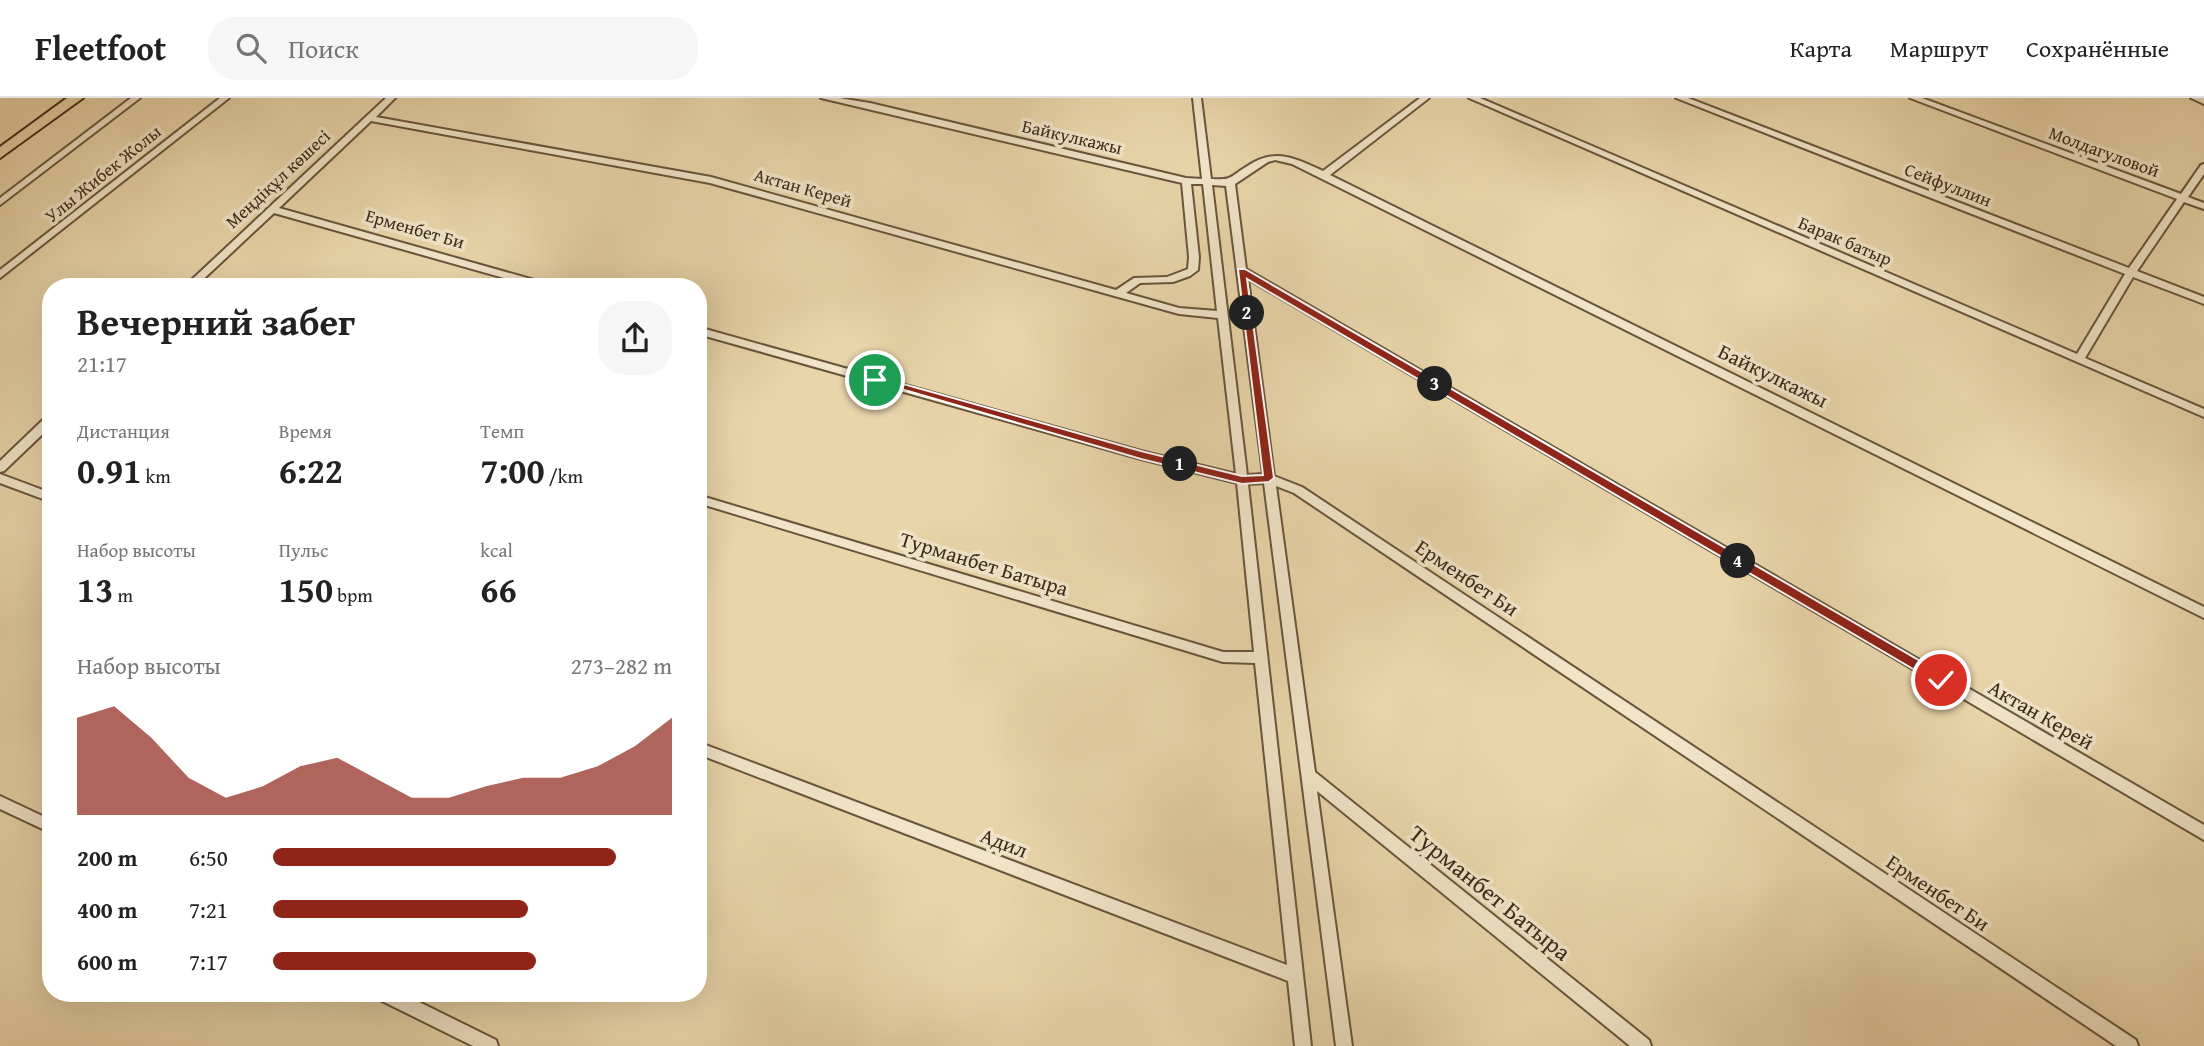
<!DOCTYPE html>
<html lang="ru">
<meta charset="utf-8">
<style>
:root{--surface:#fff;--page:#f6f6f6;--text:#222;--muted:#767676;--line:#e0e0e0;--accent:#8f2418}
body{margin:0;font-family:"Gentium Book Plus",serif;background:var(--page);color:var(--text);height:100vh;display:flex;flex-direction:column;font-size:26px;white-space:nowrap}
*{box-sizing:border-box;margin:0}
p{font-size:23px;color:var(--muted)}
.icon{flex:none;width:38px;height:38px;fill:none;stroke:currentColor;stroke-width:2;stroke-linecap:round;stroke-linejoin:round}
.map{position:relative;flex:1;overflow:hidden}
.panel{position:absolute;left:42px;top:180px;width:665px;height:724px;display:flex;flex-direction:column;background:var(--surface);border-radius:28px;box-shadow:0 7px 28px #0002}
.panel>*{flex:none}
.pin{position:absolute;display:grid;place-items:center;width:60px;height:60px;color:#fff;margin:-30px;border:4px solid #fff;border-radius:50%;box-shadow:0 2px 7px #0007}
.km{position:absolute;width:35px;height:35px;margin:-18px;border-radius:50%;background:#222;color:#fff;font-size:19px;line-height:35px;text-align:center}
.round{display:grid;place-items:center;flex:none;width:74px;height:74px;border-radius:28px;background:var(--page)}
.overview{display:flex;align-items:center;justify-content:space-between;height:119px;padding:0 35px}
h1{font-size:38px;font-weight:600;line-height:52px}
.stats{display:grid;grid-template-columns:repeat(3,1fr);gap:10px;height:119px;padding:7px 35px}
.stats div{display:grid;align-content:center}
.stats b{font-size:35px;font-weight:600}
.stats small{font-size:19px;font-weight:400}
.stats p{font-size:19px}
.chart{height:196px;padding:14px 35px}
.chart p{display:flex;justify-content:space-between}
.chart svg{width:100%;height:126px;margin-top:7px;fill:var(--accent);opacity:.7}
ul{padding:0 35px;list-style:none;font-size:23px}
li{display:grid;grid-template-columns:112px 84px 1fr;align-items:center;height:52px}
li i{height:18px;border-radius:9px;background:var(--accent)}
header{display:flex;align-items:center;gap:42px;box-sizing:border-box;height:98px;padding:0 35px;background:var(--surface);border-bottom:2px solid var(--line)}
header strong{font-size:33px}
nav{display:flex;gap:38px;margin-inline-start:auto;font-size:24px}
.search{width:490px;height:63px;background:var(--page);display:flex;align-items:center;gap:18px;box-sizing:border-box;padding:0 24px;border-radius:28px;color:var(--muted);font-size:26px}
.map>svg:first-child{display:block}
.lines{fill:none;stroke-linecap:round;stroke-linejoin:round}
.minor-casing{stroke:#69553c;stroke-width:4}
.trunk-casing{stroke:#3e2a18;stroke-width:4}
.minor{fill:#f1e4c8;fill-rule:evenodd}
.trunk{fill:#e9d5aa;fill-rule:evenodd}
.route{fill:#8f2418;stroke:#fff;stroke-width:2}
.labels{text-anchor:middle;stroke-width:7;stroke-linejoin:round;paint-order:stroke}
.far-street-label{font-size:18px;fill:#3e2a18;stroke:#f1e4c8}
.street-label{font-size:21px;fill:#3e2a18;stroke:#f1e4c8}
.near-street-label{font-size:24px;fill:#3e2a18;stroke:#f1e4c8}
</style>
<header>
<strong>Fleetfoot</strong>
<div class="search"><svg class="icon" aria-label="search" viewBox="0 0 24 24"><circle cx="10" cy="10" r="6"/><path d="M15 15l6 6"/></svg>Поиск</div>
<nav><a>Карта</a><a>Маршрут</a><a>Сохранённые</a></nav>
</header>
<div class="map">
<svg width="2204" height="948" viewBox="0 0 2204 948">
<rect width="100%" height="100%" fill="#e9d5aa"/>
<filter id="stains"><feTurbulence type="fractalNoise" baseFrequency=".00286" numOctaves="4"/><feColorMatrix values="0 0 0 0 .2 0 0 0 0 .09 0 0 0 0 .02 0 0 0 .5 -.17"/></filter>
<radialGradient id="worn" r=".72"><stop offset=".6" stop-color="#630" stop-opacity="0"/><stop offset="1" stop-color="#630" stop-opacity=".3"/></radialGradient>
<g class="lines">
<g class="minor-casing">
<g id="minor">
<path d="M131,0H140L0,107V100Z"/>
<path d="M220,0H229L0,180V172Z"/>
<path d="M386,0H395L376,19L711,79L1116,192L1134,180L1167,179L1188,171L1189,159L1182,85L821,0H839L870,5L1186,80L1202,81L1193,0H1201L1211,81C1233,82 1228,80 1246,69C1275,49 1294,60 1323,73L1420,0H1429L1330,77L2204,509V520L1292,66L1275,62L1268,64L1235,86L1246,171L2204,727V742L1248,181L1274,378L1302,389L2136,942L2138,948H2116L1294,395L1276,388L1315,674L1649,942L1651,948H1630L1317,693L1352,948H1336L1264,385L1248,386L1311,948H1295L1288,883L698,656V644L1287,867L1255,565L1223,564L698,405V397L1223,554H1254L1237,385L1141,361L698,236V229L1141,353L1236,376L1218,220L1179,216L710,85L371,23L279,110L552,187L553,189H536L274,115L195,189H184ZM1191,86H1203L1217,213L1179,210L1126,195L1140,185L1173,184L1190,178L1198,172L1199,159ZM1212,87L1226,88L1263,376L1247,377Z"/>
<path d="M1469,0H1480L2077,256L2125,176L1676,0H1688L2129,170L2177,101L1910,0H1922L2181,96L2201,67L2204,66V76L2188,99L2204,105V111L2184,104L2137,173L2204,199V206L2133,179L2085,260L2204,311V319Z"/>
<path d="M2191,0H2204V6Z"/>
<path d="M51,317V328L4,373L0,374V363L47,318Z"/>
<path d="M0,376L51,395V404L0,385Z"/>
<path d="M0,698L51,722V735L0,711Z"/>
<path d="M378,896H403L496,942L498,948H473L380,902Z"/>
</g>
</g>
<g class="trunk-casing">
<path id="trunk" d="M67,0H83L0,60V49Z"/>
</g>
<use href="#minor" class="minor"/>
<use href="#trunk" class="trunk"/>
</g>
<path class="route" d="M1238,171H1245L1946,578V585H1937L1247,181L1274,380L1269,384L1242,386L1141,361L870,282L875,278L1141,353L1242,378L1263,377Z"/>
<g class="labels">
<g class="far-street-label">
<text transform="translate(1072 39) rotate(13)" y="6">Байкулкажы</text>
<text transform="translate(2104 54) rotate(20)" y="6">Молдагуловой</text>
<text transform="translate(103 76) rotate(-39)" y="6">Улы Жибек Жолы</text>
<text transform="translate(278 81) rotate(-43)" y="6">Меңдіқұл көшесі</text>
<text transform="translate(1948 87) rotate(21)" y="6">Сейфуллин</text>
<text transform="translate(803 90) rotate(16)" y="6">Актан Керей</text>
<text transform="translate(415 131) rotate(16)" y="6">Ерменбет Би</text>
<text transform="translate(1845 143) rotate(23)" y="6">Барак батыр</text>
</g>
<g class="street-label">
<text transform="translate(1773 278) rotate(26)" y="7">Байкулкажы</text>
<text transform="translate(984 466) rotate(17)" y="7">Турманбет Батыра</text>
<text transform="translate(1467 480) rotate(34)" y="7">Ерменбет Би</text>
<text transform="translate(2041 617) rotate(30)" y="7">Актан Керей</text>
<text transform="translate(1004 745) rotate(21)" y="7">Адил</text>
<text transform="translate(1938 795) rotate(34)" y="7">Ерменбет Би</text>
</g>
<g class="near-street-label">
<text transform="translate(1490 795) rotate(39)" y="8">Турманбет Батыра</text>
</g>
</g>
<rect width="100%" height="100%" filter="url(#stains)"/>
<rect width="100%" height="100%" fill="url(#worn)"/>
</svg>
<div class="pin" style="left:875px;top:282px;background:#1e9e55"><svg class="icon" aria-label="arrive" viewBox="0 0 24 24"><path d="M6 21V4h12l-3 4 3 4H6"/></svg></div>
<div class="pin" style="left:1941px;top:582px;background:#d93025"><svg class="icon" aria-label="check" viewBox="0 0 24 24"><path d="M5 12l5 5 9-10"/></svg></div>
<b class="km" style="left:1180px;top:366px">1</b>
<b class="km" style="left:1247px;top:215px">2</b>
<b class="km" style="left:1435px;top:286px">3</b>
<b class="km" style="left:1738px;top:463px">4</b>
<section class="panel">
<div class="overview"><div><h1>Вечерний забег</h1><p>21:17</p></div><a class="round"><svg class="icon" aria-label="share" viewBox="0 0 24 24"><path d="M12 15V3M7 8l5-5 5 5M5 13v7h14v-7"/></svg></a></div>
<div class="stats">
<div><p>Дистанция</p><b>0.91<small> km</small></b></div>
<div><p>Время</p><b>6:22</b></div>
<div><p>Темп</p><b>7:00<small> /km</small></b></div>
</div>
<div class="stats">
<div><p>Набор высоты</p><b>13<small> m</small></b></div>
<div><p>Пульс</p><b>150<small> bpm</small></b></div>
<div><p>kcal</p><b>66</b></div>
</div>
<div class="chart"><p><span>Набор высоты</span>273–282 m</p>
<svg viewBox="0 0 160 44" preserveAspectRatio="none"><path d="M0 44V10L10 6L20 17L30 31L40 38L50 34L60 27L70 24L80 31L90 38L100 38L110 34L120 31L130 31L140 27L150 20L160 10V44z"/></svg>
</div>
<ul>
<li><b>200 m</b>6:50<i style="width:86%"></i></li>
<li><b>400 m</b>7:21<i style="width:64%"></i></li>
<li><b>600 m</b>7:17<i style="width:66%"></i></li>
</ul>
</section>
</div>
